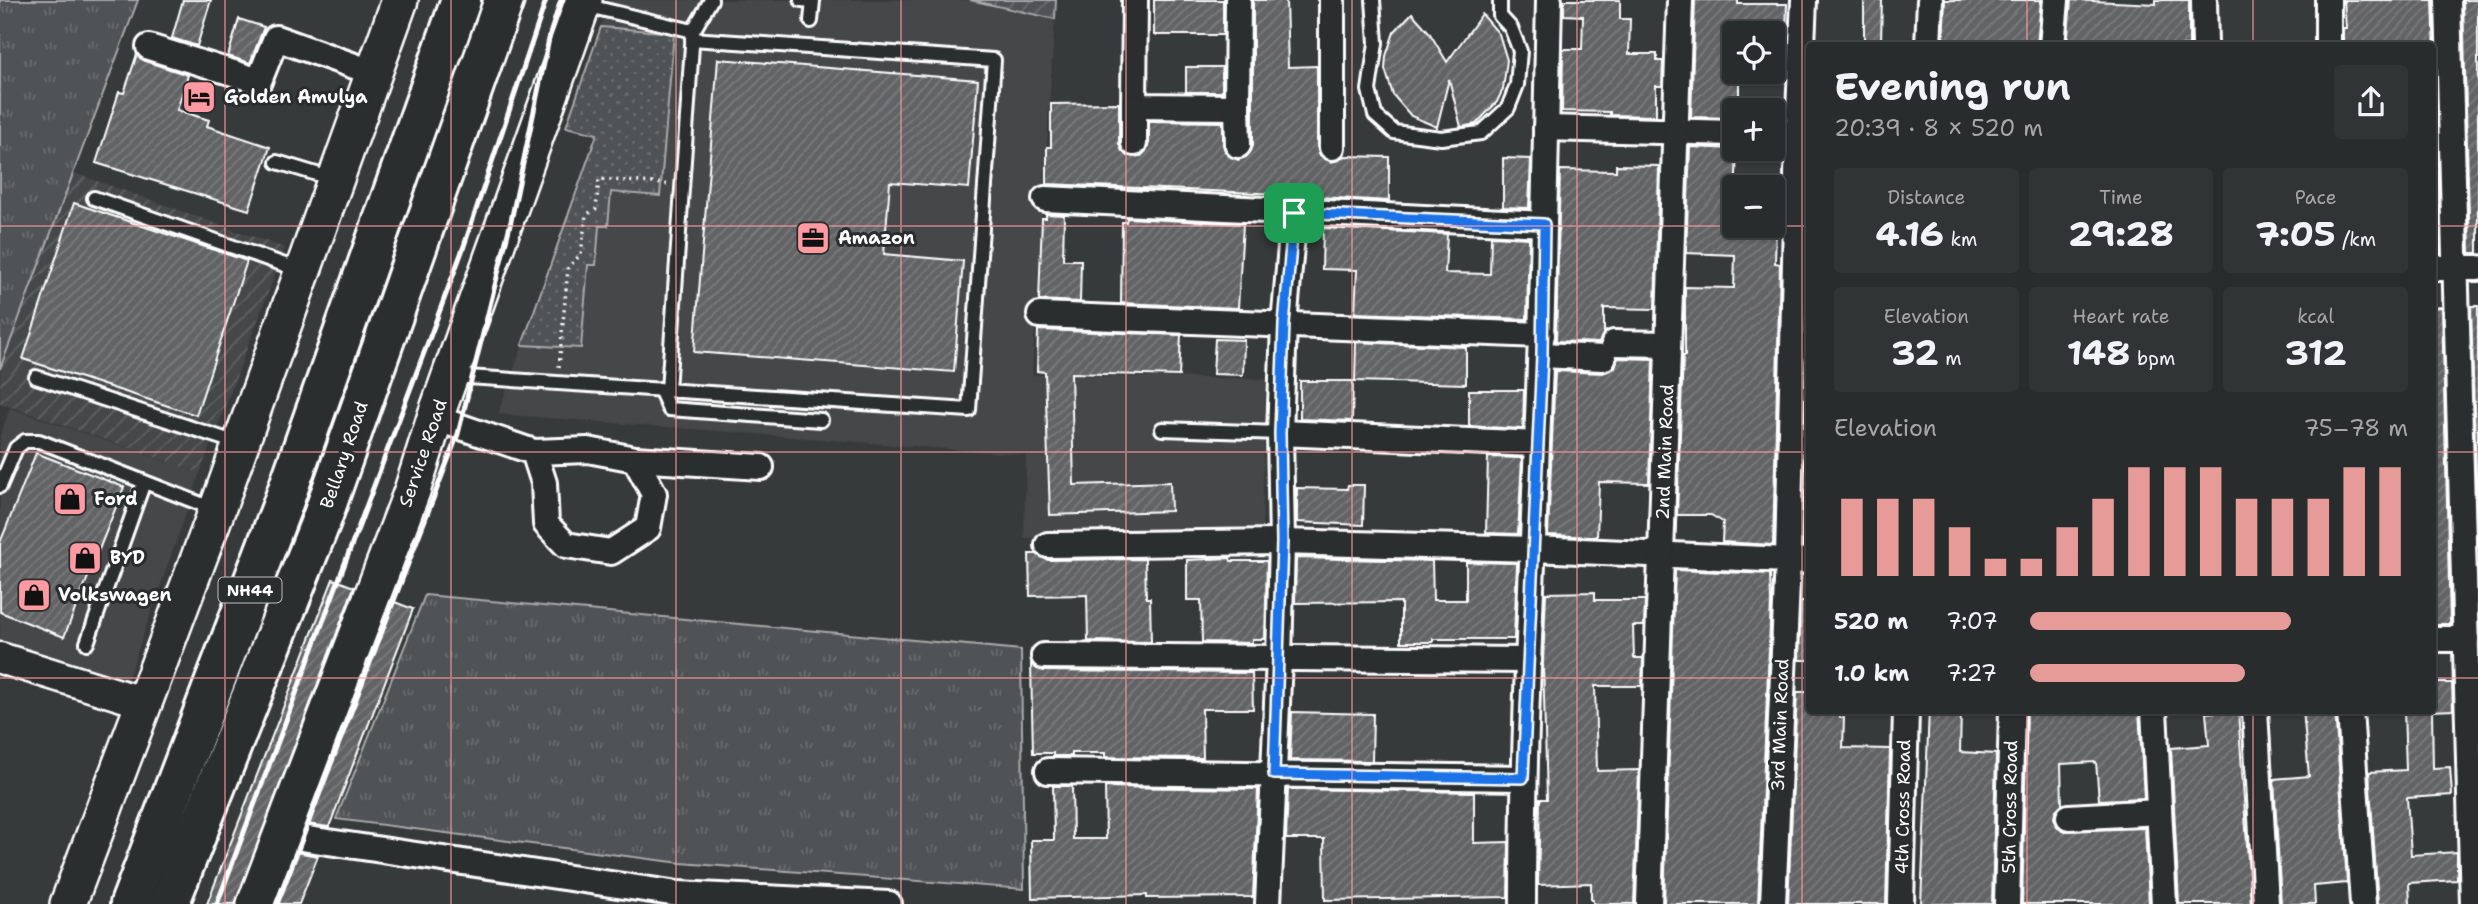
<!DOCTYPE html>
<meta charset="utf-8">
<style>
:root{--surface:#292c2c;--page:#313434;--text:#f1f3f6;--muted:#a5a7a9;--line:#454848;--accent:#e69b98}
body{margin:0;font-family:"Shantell Sans",sans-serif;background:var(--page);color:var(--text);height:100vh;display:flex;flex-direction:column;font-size:26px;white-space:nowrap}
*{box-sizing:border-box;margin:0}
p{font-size:23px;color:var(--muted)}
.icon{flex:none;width:38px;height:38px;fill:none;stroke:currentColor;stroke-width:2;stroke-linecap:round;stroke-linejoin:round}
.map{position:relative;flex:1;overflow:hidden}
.sheet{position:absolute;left:1806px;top:42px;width:630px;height:672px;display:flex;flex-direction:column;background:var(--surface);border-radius:7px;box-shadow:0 2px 5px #0004,0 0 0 2px var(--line)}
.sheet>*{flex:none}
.buttons{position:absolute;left:1722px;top:21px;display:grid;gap:14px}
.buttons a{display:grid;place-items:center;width:63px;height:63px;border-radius:7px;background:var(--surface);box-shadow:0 2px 5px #0004,0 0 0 2px var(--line);font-size:35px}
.pin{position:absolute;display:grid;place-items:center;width:60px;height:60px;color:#fff;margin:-30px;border-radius:14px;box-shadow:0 4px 10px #0006}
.round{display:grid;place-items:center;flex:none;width:74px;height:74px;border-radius:7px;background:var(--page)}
.summary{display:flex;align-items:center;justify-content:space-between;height:119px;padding:0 28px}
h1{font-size:38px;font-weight:700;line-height:52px}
.stats{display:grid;grid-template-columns:repeat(3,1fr);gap:10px;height:119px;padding:7px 28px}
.stats div{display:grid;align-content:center;border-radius:7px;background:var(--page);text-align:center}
.stats b{font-size:35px;font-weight:700}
.stats small{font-size:19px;font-weight:400}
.stats p{font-size:19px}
.chart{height:196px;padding:14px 28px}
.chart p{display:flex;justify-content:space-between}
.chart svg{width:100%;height:126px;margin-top:7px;stroke:var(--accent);stroke-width:6}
ul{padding:0 28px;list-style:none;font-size:23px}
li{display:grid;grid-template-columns:112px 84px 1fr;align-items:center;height:52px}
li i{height:18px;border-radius:9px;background:var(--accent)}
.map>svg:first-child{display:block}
.built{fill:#444748}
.industrial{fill:url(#industrial-furrows)}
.grass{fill:url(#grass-tufts);stroke:#a8a9aa;stroke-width:2}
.park{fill:url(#park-dots);stroke:#a8a9aa;stroke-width:2}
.garden{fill:url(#garden-furrows);stroke:#a8a9aa;stroke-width:2}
.building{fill:url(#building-hatch);stroke:#fff;stroke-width:2}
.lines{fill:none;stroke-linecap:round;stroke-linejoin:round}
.service-casing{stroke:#fff;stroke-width:18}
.minor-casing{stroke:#fff;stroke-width:30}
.tertiary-casing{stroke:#fff;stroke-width:35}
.secondary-casing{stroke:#fff;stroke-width:40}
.trunk-casing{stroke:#fff;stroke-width:44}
.path{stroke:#fff;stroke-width:3.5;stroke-dasharray:2 5;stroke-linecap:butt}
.service{stroke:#2a2d2e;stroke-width:12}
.minor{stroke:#2a2d2e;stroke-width:24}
.tertiary{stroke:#2a2d2e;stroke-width:30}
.secondary{stroke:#2a2d2e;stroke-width:35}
.trunk{stroke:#2a2d2e;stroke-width:38}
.rail{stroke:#fff;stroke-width:5}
.route-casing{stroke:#fff;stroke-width:14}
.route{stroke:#1a73e8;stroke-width:9}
.grid{fill:none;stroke:#ff9aa2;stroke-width:2;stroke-opacity:0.55}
.labels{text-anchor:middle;stroke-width:6;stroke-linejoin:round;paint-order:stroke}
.shield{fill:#2a2d2e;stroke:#bfc0c0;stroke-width:2}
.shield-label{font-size:16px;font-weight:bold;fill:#fff}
.poi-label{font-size:18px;font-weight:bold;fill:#fff;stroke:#2a2d2e;text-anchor:start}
.street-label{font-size:18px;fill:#fff;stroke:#2a2d2e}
</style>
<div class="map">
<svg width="2478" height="904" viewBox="0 0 2478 904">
<defs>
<pattern id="industrial-furrows" width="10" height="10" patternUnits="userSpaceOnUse" patternTransform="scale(1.75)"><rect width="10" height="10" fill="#444748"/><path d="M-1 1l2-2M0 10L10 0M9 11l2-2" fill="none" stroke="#606363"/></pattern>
<pattern id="grass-tufts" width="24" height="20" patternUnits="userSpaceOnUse" patternTransform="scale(1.75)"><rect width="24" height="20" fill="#505354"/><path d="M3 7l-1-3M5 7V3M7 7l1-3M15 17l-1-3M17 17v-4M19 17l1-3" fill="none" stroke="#6a6d6e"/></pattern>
<pattern id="park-dots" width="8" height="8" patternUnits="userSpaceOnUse" patternTransform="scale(1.75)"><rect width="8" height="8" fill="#505354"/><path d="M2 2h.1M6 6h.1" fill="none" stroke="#6a6d6e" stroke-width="1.8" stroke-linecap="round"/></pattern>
<pattern id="garden-furrows" width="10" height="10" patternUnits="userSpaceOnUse" patternTransform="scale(1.75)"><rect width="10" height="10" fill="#505354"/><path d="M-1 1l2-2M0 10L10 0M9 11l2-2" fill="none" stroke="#6a6d6e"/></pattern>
<pattern id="building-hatch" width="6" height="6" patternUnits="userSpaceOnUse" patternTransform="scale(1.75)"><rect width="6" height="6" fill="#636465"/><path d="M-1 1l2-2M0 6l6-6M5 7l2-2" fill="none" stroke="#7a7b7c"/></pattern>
</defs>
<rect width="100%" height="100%" fill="#373a3b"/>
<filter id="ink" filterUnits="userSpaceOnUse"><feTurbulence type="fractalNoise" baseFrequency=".0143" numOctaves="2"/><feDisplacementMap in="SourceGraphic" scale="14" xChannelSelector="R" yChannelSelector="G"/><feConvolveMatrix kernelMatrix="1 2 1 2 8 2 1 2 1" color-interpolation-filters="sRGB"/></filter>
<g filter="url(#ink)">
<g class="built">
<path d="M610,0H1056L1032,375L1266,379L1262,531L1024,538L1026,455L498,414L597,134L566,127Z"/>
<path d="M10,408L200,473L125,687L0,644V436Z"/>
</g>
<path class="industrial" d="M72,172L285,248L200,473L0,403V369Z"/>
<g class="grass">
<path d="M0,0H138L0,369Z"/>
<path d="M425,595L1021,650L1024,889L681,863L336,819Z"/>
</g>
<path class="park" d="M601,27L674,33L660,196L611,192L608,226H599L596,265H588L581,348L522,345L597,134L566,127Z"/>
<path class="garden" d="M970,0H1056L1055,19Z"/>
<g class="building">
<path d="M183,0H211L197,46L172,38Z"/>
<rect x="1154" y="0" width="69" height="35"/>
<path d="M1253,0H1286L1288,67L1317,66V147L1320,155L1331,162L1339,160L1344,156L1389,157V201L1302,196V195L1047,184V147H1051V104L1119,103V144L1122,151L1127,156H1141L1146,151L1149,143V121L1223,122V145L1226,153L1238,160L1246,157L1251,151L1253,145Z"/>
<path d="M1564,0H1620V19H1630L1629,54H1657V61H1663L1662,86H1656V116L1610,115V112L1562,111L1563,49H1582L1583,16L1564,15Z"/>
<path d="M1695,0H1738V4H1787L1786,33H1734V72H1739V110H1734V118L1691,117Z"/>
<path d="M1864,0H1882L1881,42H1864Z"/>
<path d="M1945,0H2041L2037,46H1943Z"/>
<path d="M2071,0L2156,4V0H2189V46H2067Z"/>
<path d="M2344,0H2433L2435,55H2432V46H2343V28H2346Z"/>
<path d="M2463,0H2478V253H2470Z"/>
<path d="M1412,13L1429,32L1447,62L1482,14L1499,34L1507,60L1503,89L1497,102L1476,124L1461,127L1449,79L1437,127L1411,116L1393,95L1385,69L1386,56L1394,32Z"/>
<path d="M239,19L264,27L250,63L228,56Z"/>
<path d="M1773,42L1787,43L1785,82L1773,81Z"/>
<path d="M137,54L145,61L188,75L177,110L209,120L207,126L270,147L249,210L96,163L119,92L124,93Z"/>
<path d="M718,59L978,80L969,188L890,182L884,254L963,261L954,372L694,352Z"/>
<rect x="1186" y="67" width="36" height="25"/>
<path d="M2436,112L2440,253H2432V113Z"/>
<path d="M1690,147L1737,149L1734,226H1776L1775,263L1780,264L1773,545L1722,542L1723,522L1711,515H1677L1683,356H1685V287L1734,288L1735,255L1686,253Z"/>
<path d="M1503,158L1531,159L1529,208L1503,207Z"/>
<path d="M1616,165L1659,166L1655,309L1604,308V333L1599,343L1556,341L1560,170L1616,171Z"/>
<path d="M74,203L247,261L196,415L23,359Z"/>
<path d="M1046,214L1064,215L1063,260H1081L1080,302L1039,300L1042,218H1046Z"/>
<path d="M1127,218L1243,224L1238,308L1121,303L1122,222H1126Z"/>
<path d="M1323,228L1447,234L1445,273L1490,274L1491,236L1529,238L1527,319L1355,313L1357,270L1322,269Z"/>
<path d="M2471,306H2478V547Z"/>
<path d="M2442,307L2450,624H2432V308Z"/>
<path d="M1038,330L1181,335L1179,376L1071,373L1074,485L1170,482L1171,511L1050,515L1045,372L1037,371Z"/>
<path d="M1215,339L1244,340L1243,375L1213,374Z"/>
<path d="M1356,342L1466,347V384L1355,381Z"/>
<path d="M1618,358L1653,359L1649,483L1599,482L1597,537L1548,535L1555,371L1603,373L1615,367Z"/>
<path d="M1300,381H1353L1352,421L1300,419Z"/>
<path d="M1469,390H1524L1523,429L1469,426Z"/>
<path d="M1806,433H1810V546H1803Z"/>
<path d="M36,453L124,487L64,637L0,612V543Z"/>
<path d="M1488,457L1522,458L1518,534L1486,533Z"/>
<path d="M1348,485H1364L1363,525L1297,522V488L1347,489Z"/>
<path d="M1029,554H1037L1048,560L1145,559L1146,598H1150L1151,642L1088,641L1087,595L1030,596Z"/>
<path d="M1230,558L1231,561H1267L1265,639H1252V643L1202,642L1201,600H1187V560Z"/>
<path d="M1296,558L1432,561L1433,600H1466V562L1517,563L1514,639H1433V642H1401V602L1295,603Z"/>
<path d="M1675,570L1770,574L1771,601L1758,904H1664Z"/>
<path d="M333,579L354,587L235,904H207Z"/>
<path d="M1595,592V600H1645L1644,626H1633L1634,658H1643L1642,686H1595L1597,771L1639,770L1634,904H1593V900H1591V883L1538,885L1540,799H1547L1543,663L1546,593Z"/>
<path d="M392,601L413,609L329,827L307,824Z"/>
<path d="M1801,602H1810V660H1799Z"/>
<path d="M1031,664L1037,669L1044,671L1252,673L1253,709H1202L1203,758L1105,757V753H1072V756H1053V753H1033Z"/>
<path d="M2432,683H2452L2453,710L2432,711Z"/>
<path d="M1797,692H1810V710H1840V718H1844L1843,748L1890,749L1886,904H1788Z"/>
<path d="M1929,710H1961L1960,752L1996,754L1992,904H1921Z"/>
<path d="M2027,710H2139L2144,798L2099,800L2096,762L2061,764L2062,804L2056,810L2054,817L2056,825L2062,831L2145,828L2149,904H2022Z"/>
<path d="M2238,710L2251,904H2179L2171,748L2209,745L2206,713Z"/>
<path d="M2303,710H2335L2347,883L2314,886L2315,904H2281L2274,779L2309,776Z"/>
<path d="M2404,710H2432L2433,768L2450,767L2452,795L2407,798L2411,855L2457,852V880L2409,883L2410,904H2378L2369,772L2406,770Z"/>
<path d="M1292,712L1373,714L1372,761L1290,760Z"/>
<path d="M1053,786H1072L1073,839H1106L1105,787L1258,789L1253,897L1147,898V895L1032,898L1031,840H1054Z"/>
<path d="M1288,789L1474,792V843L1509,842L1508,897L1325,900L1324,839H1286Z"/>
<path d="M296,852L318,856L299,904H277Z"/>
</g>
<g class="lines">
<g class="service-casing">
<g id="service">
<path d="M801,0L813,1L811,21"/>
<path d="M1373,0L1376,43L1369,90L1375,115L1394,132L1441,138L1481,133L1508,108L1517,85L1520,51L1511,28L1500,16V0"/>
<path d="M584,5L693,31L668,390"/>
<path d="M693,31L711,0"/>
<path d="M277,162L333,179"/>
<path d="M94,198L299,270"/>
<path d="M452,376L969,410L994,60L692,39"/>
<path d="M36,377L237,443"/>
<path d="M660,389L669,409L821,420"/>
<path d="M1162,429L1280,433"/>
<path d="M0,486L16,448L25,441H39L214,509"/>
<path d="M87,643L144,482"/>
</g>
</g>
<g class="minor-casing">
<g id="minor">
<path d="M1135,0L1134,106L1237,107L1238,0"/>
<path d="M1332,0V147"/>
<path d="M2204,0L2205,46"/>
<path d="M2328,0V46"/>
<path d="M2448,0L2473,904"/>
<path d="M1928,46L1930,0"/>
<path d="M2052,46L2056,0"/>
<path d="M149,47L259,81L276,38L374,73"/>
<path d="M1237,107L1238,145"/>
<path d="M1546,128L1734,133"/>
<path d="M1773,134H1810"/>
<path d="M1134,143V106"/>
<path d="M1045,199L1544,224L1549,0"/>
<path d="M2432,268H2478"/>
<path d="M1040,315L1542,335"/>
<path d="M1614,343L1668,344"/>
<path d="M1542,355L1603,358"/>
<path d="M435,418L534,452L544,483L546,524L566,545L611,552L648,528L654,494L635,459L588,450L534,452"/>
<path d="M1280,433L1537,444"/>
<path d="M635,459L761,467"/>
<path d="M1048,545L1282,542L1533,549L1810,561"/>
<path d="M2432,639H2466"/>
<path d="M1044,656L1529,660"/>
<path d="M2154,710L2164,904"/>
<path d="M2255,710L2266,904"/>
<path d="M2350,710L2363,904"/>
<path d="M1048,771L1523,778"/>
<path d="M2069,817L2159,812"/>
<path d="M281,835L678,894L889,904"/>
<path d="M1268,904L1279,659L1282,542L1280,433L1284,324L1294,213"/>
<path d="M1523,904C1523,677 1540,451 1544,224"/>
<path d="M1649,904L1680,0"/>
<path d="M1773,904L1788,559L1798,134L1804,0"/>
<path d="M1901,904L1906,710"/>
<path d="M2007,904L2012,710"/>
</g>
</g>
<g class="tertiary-casing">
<path id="tertiary" d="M0,658L145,703"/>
</g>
<g class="secondary-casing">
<g id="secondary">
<path d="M68,904L217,510L400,0"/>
<path d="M255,904L412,491L435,418L584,0"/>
</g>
</g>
<g class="trunk-casing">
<g id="trunk">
<path d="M130,904L282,506L461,0"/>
<path d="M169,904L321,521L504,0"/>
</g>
</g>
<path class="path" d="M559,367L568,268L581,254L586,215L596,209L599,179L667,184"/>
<use href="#service" class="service"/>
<use href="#minor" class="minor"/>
<use href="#tertiary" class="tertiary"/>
<use href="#secondary" class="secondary"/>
<use href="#trunk" class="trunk"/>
<g class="rail">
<path d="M217,904L464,246L546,0"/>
<path d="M277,904L458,434L511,221L550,34L561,0"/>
</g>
</g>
</g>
<g class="lines" filter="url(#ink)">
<g class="route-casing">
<path id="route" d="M1294,213L1544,224L1542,355L1523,778L1274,774L1282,542L1280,433L1284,324Z"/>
</g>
<use href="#route" class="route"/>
</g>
<path class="grid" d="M225,0V904M451,0V904M676,0V904M901,0V904M1126,0V904M1352,0V904M1577,0V904M1802,0V904M2027,0V46M2253,0V46M0,226H1810M2432,226H2478M0,452H1810M2432,452H2478M0,678H1810M2432,678H2478M2027,710V904M2253,710V904"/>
<defs>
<g id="hotel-square" transform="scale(1.75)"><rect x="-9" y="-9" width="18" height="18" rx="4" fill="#ff9aa2" stroke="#2a2d2e"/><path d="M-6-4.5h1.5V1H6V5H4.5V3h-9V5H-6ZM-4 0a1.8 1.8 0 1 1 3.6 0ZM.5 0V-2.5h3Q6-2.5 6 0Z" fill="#111"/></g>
<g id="office-square" transform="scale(1.75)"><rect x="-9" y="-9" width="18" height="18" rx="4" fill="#ff9aa2" stroke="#2a2d2e"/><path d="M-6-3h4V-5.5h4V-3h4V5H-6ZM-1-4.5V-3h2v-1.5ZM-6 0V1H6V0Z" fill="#111"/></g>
<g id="shop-square" transform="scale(1.75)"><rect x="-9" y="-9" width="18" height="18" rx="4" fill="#ff9aa2" stroke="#2a2d2e"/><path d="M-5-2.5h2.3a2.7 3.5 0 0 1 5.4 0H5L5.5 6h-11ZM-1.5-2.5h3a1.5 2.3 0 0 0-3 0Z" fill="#111"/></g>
</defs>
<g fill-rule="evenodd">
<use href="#hotel-square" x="199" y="97"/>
<use href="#office-square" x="813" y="238"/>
<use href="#shop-square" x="70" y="499"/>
<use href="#shop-square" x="85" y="558"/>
<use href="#shop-square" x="34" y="595"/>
</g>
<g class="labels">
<rect class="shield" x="218.5" y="577.5" width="63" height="25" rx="5"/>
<g class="shield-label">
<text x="250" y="596">NH44</text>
</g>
<g class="poi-label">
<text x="224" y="103">Golden Amulya</text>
<text x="838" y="244">Amazon</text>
<text x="94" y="505">Ford</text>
<text x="110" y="564">BYD</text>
<text x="58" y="601">Volkswagen</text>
</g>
<g class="street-label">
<text transform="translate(1665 452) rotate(-88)" y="6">2nd Main Road</text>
<text transform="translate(423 453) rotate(-71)" y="6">Service Road</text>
<text transform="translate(344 455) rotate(-71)" y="6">Bellary Road</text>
<text transform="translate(1780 725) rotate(-88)" y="6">3rd Main Road</text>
<text transform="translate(1903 807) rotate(-89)" y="6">4th Cross Road</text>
<text transform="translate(2010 807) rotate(-89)" y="6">5th Cross Road</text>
</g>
</g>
</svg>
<div class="buttons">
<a><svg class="icon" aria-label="locate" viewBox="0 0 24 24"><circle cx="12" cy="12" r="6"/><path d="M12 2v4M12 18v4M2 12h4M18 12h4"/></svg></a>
<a>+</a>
<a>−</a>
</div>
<div class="pin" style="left:1294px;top:213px;background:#1e9e55"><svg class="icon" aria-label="arrive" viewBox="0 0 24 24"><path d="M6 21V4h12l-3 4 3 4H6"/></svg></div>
<section class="sheet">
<div class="summary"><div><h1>Evening run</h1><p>20:39 · 8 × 520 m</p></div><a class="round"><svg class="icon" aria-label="share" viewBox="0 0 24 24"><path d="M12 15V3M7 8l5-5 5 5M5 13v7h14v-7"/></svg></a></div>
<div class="stats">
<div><p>Distance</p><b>4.16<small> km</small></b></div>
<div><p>Time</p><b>29:28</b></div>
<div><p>Pace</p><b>7:05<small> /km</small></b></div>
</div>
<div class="stats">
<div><p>Elevation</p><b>32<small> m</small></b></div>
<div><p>Heart rate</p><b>148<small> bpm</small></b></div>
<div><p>kcal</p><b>312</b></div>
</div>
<div class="chart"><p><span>Elevation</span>75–78 m</p>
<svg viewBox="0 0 160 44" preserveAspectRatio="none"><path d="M5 44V17M15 44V17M25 44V17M35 44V27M45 44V38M55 44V38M65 44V27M75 44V17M85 44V6M95 44V6M105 44V6M115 44V17M125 44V17M135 44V17M145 44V6M155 44V6"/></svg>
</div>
<ul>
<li><b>520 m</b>7:07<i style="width:69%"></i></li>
<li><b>1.0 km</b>7:27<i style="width:57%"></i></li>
</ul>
</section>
</div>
